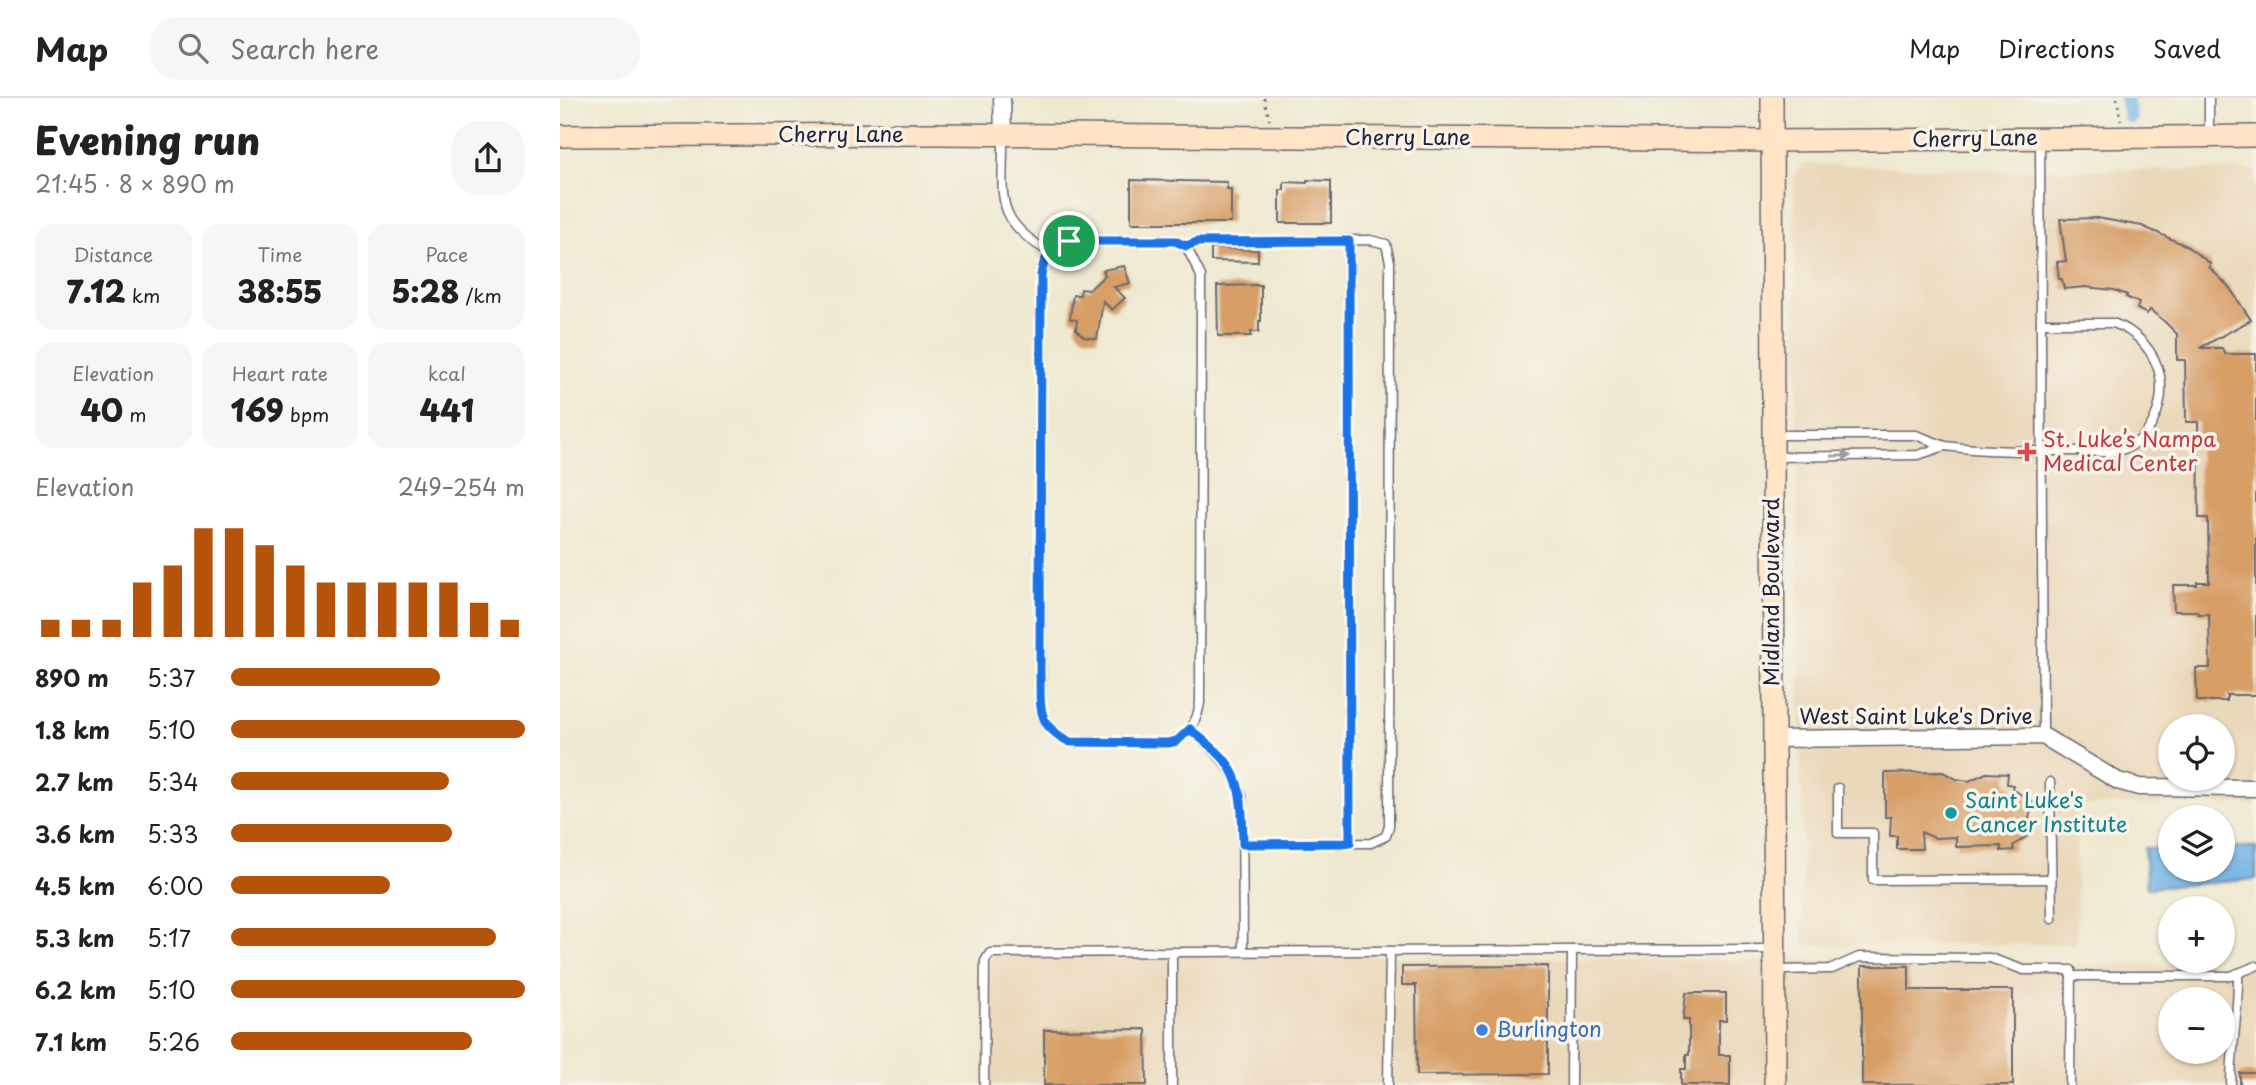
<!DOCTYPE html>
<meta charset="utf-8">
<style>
:root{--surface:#fff;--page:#f6f6f6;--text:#222;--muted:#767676;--line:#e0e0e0;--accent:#b45309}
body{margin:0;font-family:"Playpen Sans",sans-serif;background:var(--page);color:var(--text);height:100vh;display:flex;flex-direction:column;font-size:26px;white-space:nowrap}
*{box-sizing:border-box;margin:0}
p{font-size:23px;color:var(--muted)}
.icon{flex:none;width:38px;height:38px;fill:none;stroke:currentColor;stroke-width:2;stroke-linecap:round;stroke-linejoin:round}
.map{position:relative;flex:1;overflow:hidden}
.drawer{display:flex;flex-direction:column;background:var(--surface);width:560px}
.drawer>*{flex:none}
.controls{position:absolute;left:1598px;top:616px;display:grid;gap:14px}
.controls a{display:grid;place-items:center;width:77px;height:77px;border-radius:50%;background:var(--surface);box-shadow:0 2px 5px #0004;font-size:35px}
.pin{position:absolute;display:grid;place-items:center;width:60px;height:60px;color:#fff;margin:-30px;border:4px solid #fff;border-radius:50%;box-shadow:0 2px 7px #0007}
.round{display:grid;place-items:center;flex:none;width:74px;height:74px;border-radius:28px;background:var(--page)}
.overview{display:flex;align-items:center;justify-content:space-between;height:119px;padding:0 35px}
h1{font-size:38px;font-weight:800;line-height:52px}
.metrics{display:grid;grid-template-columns:repeat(3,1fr);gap:10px;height:119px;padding:7px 35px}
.metrics div{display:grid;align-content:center;border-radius:18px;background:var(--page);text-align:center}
.metrics b{font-size:30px;font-weight:800}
.metrics small{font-size:19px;font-weight:400}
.metrics p{font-size:19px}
.chart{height:196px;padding:14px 35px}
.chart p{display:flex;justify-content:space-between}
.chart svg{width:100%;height:126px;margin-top:7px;stroke:var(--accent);stroke-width:6}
ul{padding:0 35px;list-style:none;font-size:23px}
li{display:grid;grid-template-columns:112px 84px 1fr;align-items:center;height:52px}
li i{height:18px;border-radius:9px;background:var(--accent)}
header{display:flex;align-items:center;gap:42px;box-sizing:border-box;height:98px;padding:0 35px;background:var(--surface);border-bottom:2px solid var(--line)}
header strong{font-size:33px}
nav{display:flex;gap:38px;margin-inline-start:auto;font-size:24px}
.search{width:490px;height:63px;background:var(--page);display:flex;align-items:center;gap:18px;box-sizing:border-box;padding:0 24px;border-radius:28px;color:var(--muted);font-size:26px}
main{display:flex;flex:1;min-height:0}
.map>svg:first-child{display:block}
.built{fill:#ead8ba;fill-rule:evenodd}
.water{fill:#6fb2e4;stroke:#486a90;stroke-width:2}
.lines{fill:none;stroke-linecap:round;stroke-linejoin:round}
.canal{stroke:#6fb2e4;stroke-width:14}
.building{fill:#d79e66}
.service-casing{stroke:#6a6870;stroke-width:11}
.minor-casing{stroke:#6a6870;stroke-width:19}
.secondary-casing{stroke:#6a6870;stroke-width:24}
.path{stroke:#6a6870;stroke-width:2.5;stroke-dasharray:2 5;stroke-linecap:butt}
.service{stroke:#fff;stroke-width:8}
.minor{stroke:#fff;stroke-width:16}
.secondary{stroke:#ffe4c6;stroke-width:21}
.oneway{fill:#9c9ca7}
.route-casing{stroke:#fff;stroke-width:14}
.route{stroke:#1a73e8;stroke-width:9}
.health-dot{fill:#e0444e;stroke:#f7f3e8;stroke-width:2.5}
.culture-dot{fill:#0f9aa8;stroke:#f7f3e8;stroke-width:2.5}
.shop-dot{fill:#3f7fe0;stroke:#f7f3e8;stroke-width:2.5}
.labels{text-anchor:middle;stroke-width:7;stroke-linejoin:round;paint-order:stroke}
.street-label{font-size:21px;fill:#22223b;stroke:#f7f3e8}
.health-label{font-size:21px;fill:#be3a42;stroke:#f7f3e8;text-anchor:start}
.culture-label{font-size:21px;fill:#0d838f;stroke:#f7f3e8;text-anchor:start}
.shop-label{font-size:21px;fill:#366cbe;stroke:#f7f3e8;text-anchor:start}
</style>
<header>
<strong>Map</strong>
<div class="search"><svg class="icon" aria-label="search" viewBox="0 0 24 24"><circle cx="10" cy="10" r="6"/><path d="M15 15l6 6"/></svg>Search here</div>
<nav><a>Map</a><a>Directions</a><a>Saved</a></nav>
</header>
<main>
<section class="drawer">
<div class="overview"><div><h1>Evening run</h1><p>21:45 · 8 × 890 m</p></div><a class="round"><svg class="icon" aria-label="share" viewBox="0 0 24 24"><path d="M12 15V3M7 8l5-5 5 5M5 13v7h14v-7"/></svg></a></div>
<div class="metrics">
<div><p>Distance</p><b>7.12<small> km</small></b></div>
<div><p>Time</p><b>38:55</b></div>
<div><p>Pace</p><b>5:28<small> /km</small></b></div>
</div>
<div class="metrics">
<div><p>Elevation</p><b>40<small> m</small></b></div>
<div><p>Heart rate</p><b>169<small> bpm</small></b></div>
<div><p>kcal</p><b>441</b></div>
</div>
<div class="chart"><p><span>Elevation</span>249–254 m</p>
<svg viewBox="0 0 160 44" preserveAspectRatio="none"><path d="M5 44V38M15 44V38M25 44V38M35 44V25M45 44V19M55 44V6M65 44V6M75 44V12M85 44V19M95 44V25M105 44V25M115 44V25M125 44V25M135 44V25M145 44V32M155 44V38"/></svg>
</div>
<ul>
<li><b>890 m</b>5:37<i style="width:71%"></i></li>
<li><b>1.8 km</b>5:10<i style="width:100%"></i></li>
<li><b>2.7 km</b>5:34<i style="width:74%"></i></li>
<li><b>3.6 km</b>5:33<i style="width:75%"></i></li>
<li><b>4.5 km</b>6:00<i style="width:54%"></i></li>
<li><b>5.3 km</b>5:17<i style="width:90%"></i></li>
<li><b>6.2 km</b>5:10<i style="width:100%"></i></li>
<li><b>7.1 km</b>5:26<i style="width:82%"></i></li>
</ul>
</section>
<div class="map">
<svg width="1696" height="987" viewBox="0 0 1696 987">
<rect width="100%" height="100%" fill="#f7f3e8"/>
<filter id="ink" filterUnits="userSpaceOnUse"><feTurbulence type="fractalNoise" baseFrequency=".0143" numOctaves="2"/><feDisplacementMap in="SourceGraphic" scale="14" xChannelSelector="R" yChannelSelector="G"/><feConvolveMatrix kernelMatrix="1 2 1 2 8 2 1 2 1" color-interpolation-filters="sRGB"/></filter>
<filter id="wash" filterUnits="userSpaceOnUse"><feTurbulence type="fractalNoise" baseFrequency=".00686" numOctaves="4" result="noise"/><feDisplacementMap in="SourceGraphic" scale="28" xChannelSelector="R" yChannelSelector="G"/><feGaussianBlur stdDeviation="1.57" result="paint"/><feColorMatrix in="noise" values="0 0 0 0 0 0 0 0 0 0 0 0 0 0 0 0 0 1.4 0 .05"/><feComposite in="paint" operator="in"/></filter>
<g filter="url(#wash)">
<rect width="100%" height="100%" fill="#efe9d1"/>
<g class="built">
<path d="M1242,66L1437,72H1696V706L1516,707L1517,846L1243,847L1234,80ZM1610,628H1662V681H1610Z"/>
<path d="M430,855L1696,867V987H428ZM1610,901H1662V954H1610Z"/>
</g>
<path class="water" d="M1663,749H1696V781L1587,790L1584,750H1610V772H1662Z"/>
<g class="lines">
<path class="canal" d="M1566,0L1570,19"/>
</g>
<g id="blocks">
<g class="building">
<path d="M571,82L667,84V91H671V125H571Z"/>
<path d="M747,82L771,83V125H720V92H724V84L747,85Z"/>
<path d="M1537,120L1582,128L1625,147L1651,166L1649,169L1669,189L1691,222L1640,250H1662L1665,256H1696V597H1667V603H1637L1636,570H1650L1649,516H1638L1637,513H1614L1613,487H1637V484H1649L1648,420H1639L1638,324H1626L1625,262H1617V236L1604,223L1590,212L1587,216L1577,211L1579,205L1566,199L1567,197L1554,192L1525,189L1504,191L1502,181H1499L1497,164L1506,163L1500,121Z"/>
<path d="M651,150L698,152V164L651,163Z"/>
<path d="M564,168L570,185L554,189L565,200L552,212L543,203L537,241L524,239L516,231L517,222L510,221L513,197H520L521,191L529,192L545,177L543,172Z"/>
<path d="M701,187V223H699V234H691V238H658L657,188Z"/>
<path d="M1383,674L1396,681L1409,683L1426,675L1448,676L1447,686L1453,687L1452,691L1473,704L1469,720L1474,733L1453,748L1454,752L1441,753V748L1396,749V739L1375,740L1361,734L1362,751H1337V738H1330L1331,719H1325V675Z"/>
<path d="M988,868V976L857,977L856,887H842V869Z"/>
<path d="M1302,868H1349V892H1453V987H1302Z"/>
<path d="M1126,895H1166V922H1159V957H1170V987H1121V971H1126V957H1129V922H1123Z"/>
<path d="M586,931L587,987H484V932Z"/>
<rect x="1680" y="975" width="16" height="12"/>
</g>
</g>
</g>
<g filter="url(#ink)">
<use href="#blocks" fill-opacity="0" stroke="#6a6870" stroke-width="2"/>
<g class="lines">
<g class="service-casing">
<g id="service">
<path d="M1649,0V36"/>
<path d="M443,37C444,97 431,120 489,154"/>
<path d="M1480,41L1483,638"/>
<path d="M509,143H615L626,148L641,178L640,605C637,624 629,640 608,645L511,644C496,637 487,631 481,615V177C484,158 491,150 509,143Z"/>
<path d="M789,143L790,745"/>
<path d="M626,148L637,144L810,142L826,146L830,164L829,728L826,738L811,745L683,746"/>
<path d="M1214,337H1356L1385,348L1358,357L1215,359"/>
<path d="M1385,348C1429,354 1474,353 1518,353C1531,353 1549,356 1561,352C1591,344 1605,306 1600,278C1595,254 1577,233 1553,225H1481"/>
<path d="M630,631C655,654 671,665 682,698L683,853"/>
<path d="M1490,684L1492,821"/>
<path d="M1278,690V735H1313V782L1490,781"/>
<path d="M612,854V987"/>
<path d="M1217,872L1272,871L1299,859L1430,860L1464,872H1511L1510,987"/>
<path d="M1511,878H1671L1696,868"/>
<path d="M424,987L425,863L430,855L1213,851"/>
<path d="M828,987L830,853"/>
<path d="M1011,987L1012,852"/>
<path d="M1671,987C1671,949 1679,913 1678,875"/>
</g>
</g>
<g class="minor-casing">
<g id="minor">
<path d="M442,0L443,37"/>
<path d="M1213,641L1483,638L1558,683L1579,689L1696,690"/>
</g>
</g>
<g class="secondary-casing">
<g id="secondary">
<path d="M1212,0L1215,987"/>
<path d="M0,38L375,36L1212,43L1696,38"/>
</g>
</g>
<g class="path">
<path d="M704,0L710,24"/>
<path d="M1557,0L1561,24"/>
</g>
<use href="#service" class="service"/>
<use href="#minor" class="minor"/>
<use href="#secondary" class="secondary"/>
</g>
<defs><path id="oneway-solid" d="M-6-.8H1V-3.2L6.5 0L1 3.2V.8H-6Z" transform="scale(1.75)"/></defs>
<use class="oneway" href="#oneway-solid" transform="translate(1281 358) rotate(-1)"/>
</g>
<g class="lines" filter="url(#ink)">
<g class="route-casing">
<path id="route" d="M509,143H615L626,148L637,144L789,143L790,745L683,746C682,715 684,686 664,661C654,650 641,641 630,631L617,643L608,645L510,644C475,627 481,609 480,575L481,177C484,158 491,150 509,143Z"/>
</g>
<use href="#route" class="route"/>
</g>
<path class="health-dot" d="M1463.5 343.5h7v7h7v7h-7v7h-7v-7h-7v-7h7z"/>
<circle class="culture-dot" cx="1391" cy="715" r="7"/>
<circle class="shop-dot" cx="922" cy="932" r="7"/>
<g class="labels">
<g class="street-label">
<text x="281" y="44">Cherry Lane</text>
<text x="848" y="47">Cherry Lane</text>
<text transform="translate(1415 41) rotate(-1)" y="7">Cherry Lane</text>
<text transform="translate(1212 494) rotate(-90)" y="7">Midland Boulevard</text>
<text x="1356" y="626">West Saint Luke's Drive</text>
</g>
<g class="health-label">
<text x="1483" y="349">St. Luke’s Nampa<tspan x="1483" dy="24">Medical Center</tspan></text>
</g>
<g class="culture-label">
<text x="1405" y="710">Saint Luke's<tspan x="1405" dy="24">Cancer Institute</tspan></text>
</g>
<g class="shop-label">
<text x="936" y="939">Burlington</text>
</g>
</g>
</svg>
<div class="controls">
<a><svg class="icon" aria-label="locate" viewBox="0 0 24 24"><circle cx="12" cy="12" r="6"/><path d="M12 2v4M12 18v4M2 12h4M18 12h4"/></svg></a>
<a><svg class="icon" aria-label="layers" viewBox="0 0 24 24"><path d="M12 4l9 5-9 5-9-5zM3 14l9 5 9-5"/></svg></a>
<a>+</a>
<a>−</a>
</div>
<div class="pin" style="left:509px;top:143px;background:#1e9e55"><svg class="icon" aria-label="arrive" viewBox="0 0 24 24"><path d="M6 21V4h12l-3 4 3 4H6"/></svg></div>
</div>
</main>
